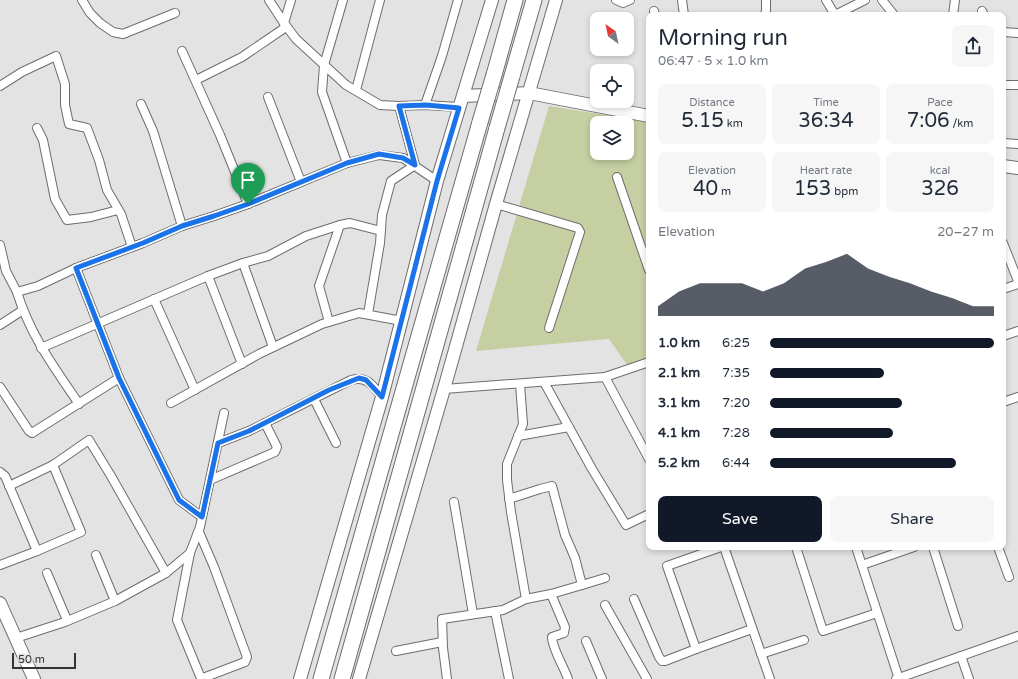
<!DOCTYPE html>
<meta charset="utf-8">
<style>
:root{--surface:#fff;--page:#f6f6f7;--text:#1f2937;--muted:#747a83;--accent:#111827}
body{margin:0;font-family:"Varela Round",sans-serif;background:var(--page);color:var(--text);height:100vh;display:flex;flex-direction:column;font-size:15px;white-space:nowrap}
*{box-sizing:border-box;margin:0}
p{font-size:13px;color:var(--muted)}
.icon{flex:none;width:22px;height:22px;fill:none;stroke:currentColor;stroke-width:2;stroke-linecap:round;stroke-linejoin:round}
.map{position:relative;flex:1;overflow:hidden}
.side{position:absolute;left:646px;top:12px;width:360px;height:538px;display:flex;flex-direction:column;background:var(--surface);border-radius:8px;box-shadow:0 2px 6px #0003}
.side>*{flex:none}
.needle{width:26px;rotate:327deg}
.buttons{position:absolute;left:590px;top:12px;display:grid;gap:8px}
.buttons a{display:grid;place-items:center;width:44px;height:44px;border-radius:8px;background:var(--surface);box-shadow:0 2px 6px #0003;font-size:20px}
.scale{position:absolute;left:12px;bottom:10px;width:64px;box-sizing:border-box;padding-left:4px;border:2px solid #333;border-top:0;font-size:11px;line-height:14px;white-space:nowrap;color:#333;-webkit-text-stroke:3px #e3e3e4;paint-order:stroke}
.pin{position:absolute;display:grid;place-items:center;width:34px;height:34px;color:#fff;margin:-41px -17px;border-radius:50% 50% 50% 0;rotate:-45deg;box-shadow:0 0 4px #0007}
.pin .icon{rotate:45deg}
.round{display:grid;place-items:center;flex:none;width:42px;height:42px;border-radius:8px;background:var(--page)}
.overview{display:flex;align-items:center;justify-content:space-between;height:68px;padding:0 12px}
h1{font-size:22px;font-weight:600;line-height:30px}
.metrics{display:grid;grid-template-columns:repeat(3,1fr);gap:6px;height:68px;padding:4px 12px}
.metrics div{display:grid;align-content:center;border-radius:8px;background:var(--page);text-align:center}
.metrics b{font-size:20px;font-weight:600}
.metrics small{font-size:11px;font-weight:400}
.metrics p{font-size:11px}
.chart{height:112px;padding:8px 12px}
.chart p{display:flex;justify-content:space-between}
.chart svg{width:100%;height:72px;margin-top:4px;fill:var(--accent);opacity:.7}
.action{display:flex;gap:8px;margin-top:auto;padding:8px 12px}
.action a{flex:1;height:46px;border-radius:8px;background:var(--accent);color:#fff;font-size:16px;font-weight:600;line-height:46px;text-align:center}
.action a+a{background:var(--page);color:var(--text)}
ul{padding:0 12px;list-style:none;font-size:13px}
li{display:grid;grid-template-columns:64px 48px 1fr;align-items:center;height:30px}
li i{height:10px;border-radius:5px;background:var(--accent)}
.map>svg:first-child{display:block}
.green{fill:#c5cfa2;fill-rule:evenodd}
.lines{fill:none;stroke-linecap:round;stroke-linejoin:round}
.street-casing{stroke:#6d6d6e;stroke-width:10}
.secondary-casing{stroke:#6d6d6e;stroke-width:14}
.highway-casing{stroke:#6d6d6e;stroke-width:17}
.street{stroke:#fff;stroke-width:8}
.secondary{stroke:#fff;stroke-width:12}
.highway{stroke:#fff;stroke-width:15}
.highway-bridge-casing{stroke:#6d6d6e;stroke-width:17;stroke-linecap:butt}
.highway-bridge{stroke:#fff;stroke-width:15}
.route-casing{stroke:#fff;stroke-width:8}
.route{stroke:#1a73e8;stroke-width:5}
</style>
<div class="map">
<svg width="1018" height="679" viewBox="0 0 1018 679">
<rect width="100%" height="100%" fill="#e3e3e4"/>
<path class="green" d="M549,106L649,122V362L630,369L609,339L476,351ZM597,123H627V153H597Z"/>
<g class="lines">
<g class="street-casing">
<g id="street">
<path d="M82,0L90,13L100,23L113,32L123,34L175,13"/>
<path d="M269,0L284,23L296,39L346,85L380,105L399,106L425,105L459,107"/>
<path d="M343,0L324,65L322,92L347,163"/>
<path d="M616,0L623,3L630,0"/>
<path d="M682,0L684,15"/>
<path d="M826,0L835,15L865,0"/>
<path d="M882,0L894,15"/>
<path d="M654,11L655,15"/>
<path d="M982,11L984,15"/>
<path d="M764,15L766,12V0"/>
<path d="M953,15L955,0"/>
<path d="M284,23L291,0"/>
<path d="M1003,32L1018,33"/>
<path d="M182,51L220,135L248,204"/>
<path d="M196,80L242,57L286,27"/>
<path d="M1003,85H1018"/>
<path d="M0,86L22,72L56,56L65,84V105L69,124L87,128L99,160L107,190L121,214L132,247"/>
<path d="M356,90L380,0"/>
<path d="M268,97L301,182"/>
<path d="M141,104L153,131L182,226"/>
<path d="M425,105L442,56L458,0"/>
<path d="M37,128L43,140L55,199L67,220L91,217L118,210"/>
<path d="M1003,143L1018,144"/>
<path d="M617,177L649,270"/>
<path d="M496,204L578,228L580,232L549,328"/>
<path d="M1003,243L1018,281"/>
<path d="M0,245L6,271L17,292L38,286L76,268L143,243L182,226L214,216L248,204L347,163L379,155L403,158L437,181"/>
<path d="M243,263L273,347"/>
<path d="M76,268L119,378"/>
<path d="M208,276L242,364"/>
<path d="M1003,289L1018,284"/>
<path d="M17,292C30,335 54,367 79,404"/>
<path d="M154,299L195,390"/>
<path d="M368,314L380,243L382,215L391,181L415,165L399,106"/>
<path d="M329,322L319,286L340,225L350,223L381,231"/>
<path d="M0,325L23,310"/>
<path d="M1003,336L1018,331"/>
<path d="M41,348L208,276L243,263L268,256L306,236L340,225"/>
<path d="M605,377L649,459"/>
<path d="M544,382L592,469L626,525L649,514"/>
<path d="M520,384L523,424L507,464V480L511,512L526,599"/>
<path d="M0,387L29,431L32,433L119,378L179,500L202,517"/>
<path d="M444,389L605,377L649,362"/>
<path d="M314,399L336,443"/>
<path d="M1003,402L1018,397"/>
<path d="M171,403L259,354L322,324L359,313L402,321"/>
<path d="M518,436L569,427"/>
<path d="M218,443L249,431L351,380C368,376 372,385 382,397"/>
<path d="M0,472L5,476L37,551"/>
<path d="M210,480L275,452L277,447L265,423"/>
<path d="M9,486L53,465L89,440L111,476L166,573"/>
<path d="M454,502L473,614"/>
<path d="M724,547L770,679"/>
<path d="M796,547L823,631L877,613"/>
<path d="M856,547L899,679"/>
<path d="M933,547L958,626"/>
<path d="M998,547L1009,577"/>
<path d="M190,553L177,620L200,676L203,678L245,662L247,657L214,567L199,532"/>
<path d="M96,555L115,601"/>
<path d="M0,565L37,551L81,532L53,465"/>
<path d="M862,565L914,547"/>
<path d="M47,573L67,620"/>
<path d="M582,585L605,578"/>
<path d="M551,594L565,627L564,633L552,637C552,648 564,667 568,679"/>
<path d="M634,599L659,657L662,661H665L696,649L752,629"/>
<path d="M605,605L647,679"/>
<path d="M495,611L509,679"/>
<path d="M16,638L65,622L115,601L166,573L190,553L200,527L224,413"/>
<path d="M586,641L602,679"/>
<path d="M696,649L667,566L721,547"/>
<path d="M396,651L442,642"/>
<path d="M761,654L804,640"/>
<path d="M961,656L969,679"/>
<path d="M447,679L443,648L442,619L503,610L526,599L551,594L582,585L575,558L565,535L552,486L540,489L509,499"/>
<path d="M896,679L1018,636"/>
</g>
</g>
<g class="secondary-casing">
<g id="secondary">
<path d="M463,96L529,93L649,116"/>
<path d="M1003,166L1018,168"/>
<path d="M0,603L34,679"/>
<path d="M300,679L382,397L437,181L492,0"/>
<path d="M359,679L444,389L496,204L556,0"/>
</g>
</g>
<g class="highway-casing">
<g id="highway">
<path d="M494,75L515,0"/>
<path d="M512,76L534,0"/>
<path d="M321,679L480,122"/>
<path d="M342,679L497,128"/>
</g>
</g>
<use href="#street" class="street"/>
<use href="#secondary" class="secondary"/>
<use href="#highway" class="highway"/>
<g class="highway-bridge-casing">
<g id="highway-bridge">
<path d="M480,122L494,75"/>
<path d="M497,128L512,76"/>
</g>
</g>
<use href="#highway-bridge" class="highway-bridge"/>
</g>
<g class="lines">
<g class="route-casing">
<path id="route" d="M426,105L459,108L437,181L382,397L366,380L359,378L329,390L249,431L218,443L202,517L179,500L119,378L76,268L143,243L182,226L214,216L248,204L347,163L379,154L403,158L415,165L399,106Z"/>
</g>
<use href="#route" class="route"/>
</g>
</svg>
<div class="buttons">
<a><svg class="needle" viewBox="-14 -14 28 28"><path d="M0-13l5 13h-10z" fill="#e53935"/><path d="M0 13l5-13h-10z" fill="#747a83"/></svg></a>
<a><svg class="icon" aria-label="locate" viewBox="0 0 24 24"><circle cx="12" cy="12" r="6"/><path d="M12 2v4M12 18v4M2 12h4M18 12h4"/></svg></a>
<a><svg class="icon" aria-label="layers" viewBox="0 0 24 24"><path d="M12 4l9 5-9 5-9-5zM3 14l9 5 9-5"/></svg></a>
</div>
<div class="scale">50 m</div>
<div class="pin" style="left:248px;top:204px;background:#1e9e55"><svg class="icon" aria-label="arrive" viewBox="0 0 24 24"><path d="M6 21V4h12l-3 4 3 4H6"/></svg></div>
<section class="side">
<div class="overview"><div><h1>Morning run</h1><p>06:47 · 5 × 1.0 km</p></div><a class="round"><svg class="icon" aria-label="share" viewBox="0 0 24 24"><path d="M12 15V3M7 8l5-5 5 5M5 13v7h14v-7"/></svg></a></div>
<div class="metrics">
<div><p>Distance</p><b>5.15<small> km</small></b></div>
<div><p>Time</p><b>36:34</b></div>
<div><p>Pace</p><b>7:06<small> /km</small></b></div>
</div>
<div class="metrics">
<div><p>Elevation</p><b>40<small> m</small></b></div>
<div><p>Heart rate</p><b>153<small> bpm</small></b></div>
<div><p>kcal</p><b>326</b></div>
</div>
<div class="chart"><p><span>Elevation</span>20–27 m</p>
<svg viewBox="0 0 160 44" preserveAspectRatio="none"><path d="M0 44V38L10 29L20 24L30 24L40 24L50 29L60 24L70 15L80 11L90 6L100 15L110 20L120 24L130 29L140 33L150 38L160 38V44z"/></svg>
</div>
<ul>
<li><b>1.0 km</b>6:25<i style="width:100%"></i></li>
<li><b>2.1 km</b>7:35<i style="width:51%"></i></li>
<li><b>3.1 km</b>7:20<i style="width:59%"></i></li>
<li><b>4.1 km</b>7:28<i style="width:55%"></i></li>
<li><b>5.2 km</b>6:44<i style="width:83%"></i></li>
</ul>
<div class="action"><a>Save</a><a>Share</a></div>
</section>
</div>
